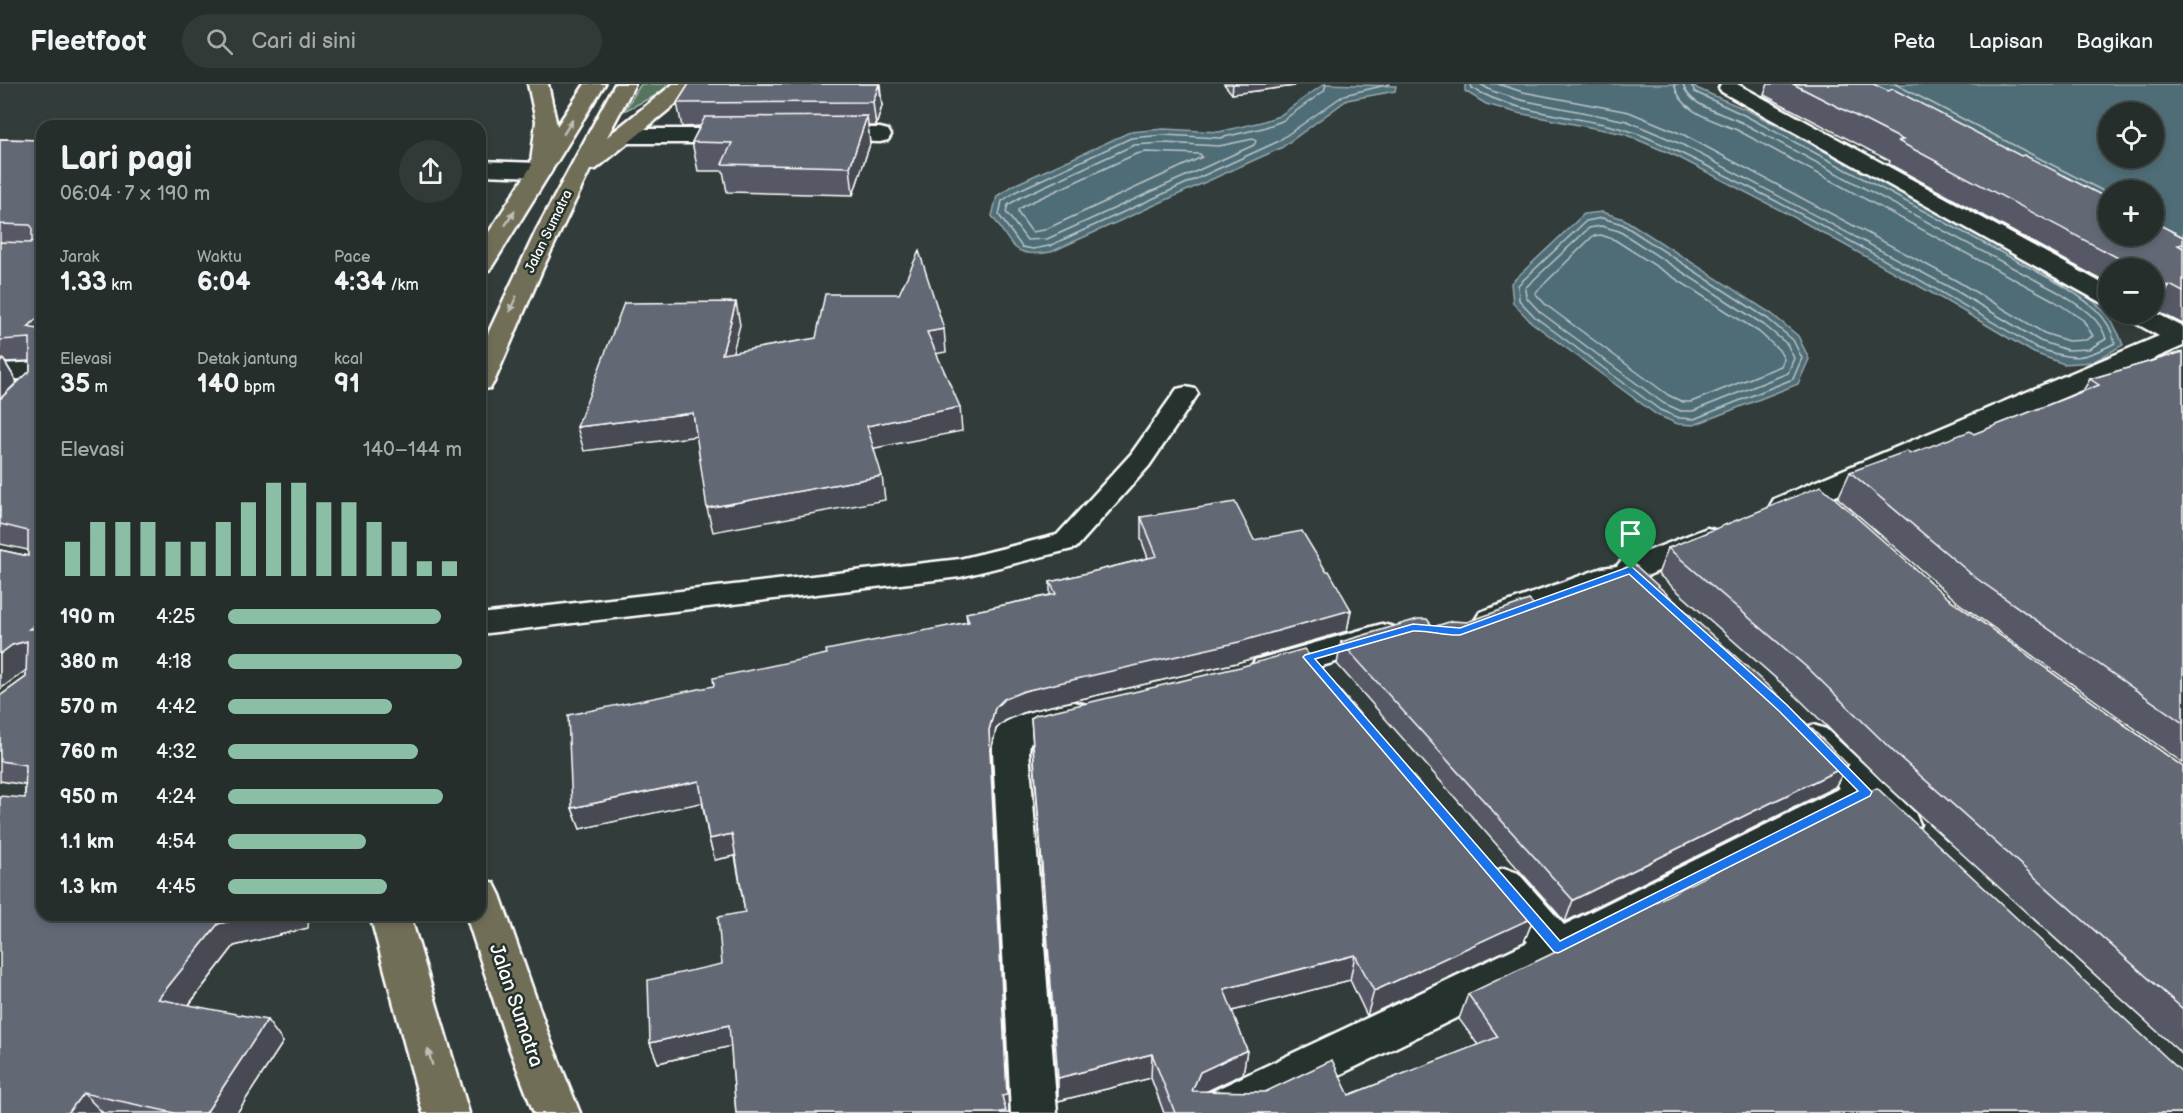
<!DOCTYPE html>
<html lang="id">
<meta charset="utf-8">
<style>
:root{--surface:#262e2c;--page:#323a38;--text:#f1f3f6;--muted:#a4a8a9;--line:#424a48;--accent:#8abfa5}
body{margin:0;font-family:"Balsamiq Sans",sans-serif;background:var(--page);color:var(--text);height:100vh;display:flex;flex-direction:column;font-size:22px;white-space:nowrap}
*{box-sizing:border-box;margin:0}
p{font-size:20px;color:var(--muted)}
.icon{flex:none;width:33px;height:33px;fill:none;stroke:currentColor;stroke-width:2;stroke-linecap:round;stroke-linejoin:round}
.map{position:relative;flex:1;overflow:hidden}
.side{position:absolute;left:36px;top:36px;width:450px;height:801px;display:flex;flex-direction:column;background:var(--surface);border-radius:18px;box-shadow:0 3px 9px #0003,0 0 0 2px var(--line)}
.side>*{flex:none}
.tools{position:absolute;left:2098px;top:18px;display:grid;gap:12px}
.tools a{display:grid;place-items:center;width:66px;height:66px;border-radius:50%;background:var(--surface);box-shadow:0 3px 9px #0003,0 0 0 2px var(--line);font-size:30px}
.pin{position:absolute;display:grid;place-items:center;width:51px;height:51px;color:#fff;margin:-62px -26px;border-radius:50% 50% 50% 0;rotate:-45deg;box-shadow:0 0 6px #0007}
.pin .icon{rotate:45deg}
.round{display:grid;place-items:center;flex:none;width:63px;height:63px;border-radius:32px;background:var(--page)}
.overview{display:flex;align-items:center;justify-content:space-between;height:102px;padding:0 24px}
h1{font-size:33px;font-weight:800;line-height:45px}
.metrics{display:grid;grid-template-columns:repeat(3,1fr);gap:9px;height:102px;padding:6px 24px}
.metrics div{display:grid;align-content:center}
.metrics b{font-size:26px;font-weight:800}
.metrics small{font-size:16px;font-weight:400}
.metrics p{font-size:16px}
.chart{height:168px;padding:12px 24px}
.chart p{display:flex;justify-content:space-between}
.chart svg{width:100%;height:108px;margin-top:6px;stroke:var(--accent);stroke-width:6}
ul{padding:0 24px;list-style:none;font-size:20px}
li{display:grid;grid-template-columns:96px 72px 1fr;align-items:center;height:45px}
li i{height:15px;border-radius:8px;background:var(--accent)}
header{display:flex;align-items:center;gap:36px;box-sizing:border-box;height:84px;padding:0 30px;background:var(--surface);border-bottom:2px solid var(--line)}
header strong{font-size:28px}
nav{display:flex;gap:33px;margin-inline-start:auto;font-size:21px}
.search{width:420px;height:54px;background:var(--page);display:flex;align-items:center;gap:15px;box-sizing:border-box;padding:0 21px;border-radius:33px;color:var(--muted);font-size:22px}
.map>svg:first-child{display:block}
.green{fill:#55755e;stroke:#aabaae;stroke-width:1.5}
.water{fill:#506d76;stroke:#96a7ad;stroke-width:1.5;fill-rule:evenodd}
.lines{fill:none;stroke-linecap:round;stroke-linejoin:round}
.shore{stroke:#b9c5c8;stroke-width:1.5}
.lane-casing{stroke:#fff;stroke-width:5}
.street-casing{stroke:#fff;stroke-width:5}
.highway-casing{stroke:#fff;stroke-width:5}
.lane{fill:#26332d;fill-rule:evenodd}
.street{fill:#26332d;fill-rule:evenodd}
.highway{fill:#716e59;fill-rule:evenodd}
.wall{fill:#565965;stroke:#fff;stroke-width:1.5;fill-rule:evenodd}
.shaded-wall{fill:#464852;stroke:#fff;stroke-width:1.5}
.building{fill:#646775;stroke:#fff;stroke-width:1.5}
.oneway{fill:#bfbeb4}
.route{fill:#1a73e8;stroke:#fff;stroke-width:1.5;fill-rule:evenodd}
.labels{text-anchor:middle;stroke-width:5;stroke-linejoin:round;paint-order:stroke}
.far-street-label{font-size:14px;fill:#fff;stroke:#26332d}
.near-street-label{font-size:20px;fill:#fff;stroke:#26332d}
</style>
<header>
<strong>Fleetfoot</strong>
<div class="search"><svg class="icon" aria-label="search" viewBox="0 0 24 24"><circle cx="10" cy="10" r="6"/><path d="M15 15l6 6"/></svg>Cari di sini</div>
<nav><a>Peta</a><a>Lapisan</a><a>Bagikan</a></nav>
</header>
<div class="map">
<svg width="2183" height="1029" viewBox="0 0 2183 1029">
<rect width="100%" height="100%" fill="#323d3b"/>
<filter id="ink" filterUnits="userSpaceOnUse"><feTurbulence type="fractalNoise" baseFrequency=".0167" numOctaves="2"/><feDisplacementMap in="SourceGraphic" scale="12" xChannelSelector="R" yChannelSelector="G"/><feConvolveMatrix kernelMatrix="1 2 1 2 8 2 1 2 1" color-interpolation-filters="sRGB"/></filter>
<g filter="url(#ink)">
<path class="green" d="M641,0H679L624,27Z"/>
<g class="water">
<path d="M1324,0L1396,2L1395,7L1347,16L1281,64L1051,168C1012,175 1013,160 992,132L997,112L1014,101L1130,48L1164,45L1219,48L1261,38L1279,32Z"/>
<path d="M1465,0H1687L1747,26L2065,196C2093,216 2112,228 2123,261L2093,278L2064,280L2034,269L1946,217L1805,139L1676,72L1624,50L1518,29L1486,20L1465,7Z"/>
<path d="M1845,0H2183V173L2154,152V106H2109V135ZM2109,28H2154V74H2109Z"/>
<path d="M1602,128L1624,135L1772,230L1798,252L1809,275L1798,300L1694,341L1678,340L1657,331L1531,238L1513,219L1511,199L1584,130Z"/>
</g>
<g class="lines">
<g class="shore">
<path d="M1326,0L1324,7L1282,37L1263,44L1220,54L1164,51L1131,54L1017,107L1002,117L999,131L1022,163L1033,165L1049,162L1277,58L1344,11L1390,0"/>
<path d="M1471,0L1472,4C1525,35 1590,30 1646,53C1687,71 1727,92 1768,113C1859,160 1948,212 2037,264C2073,276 2081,277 2115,259C2109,230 2085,216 2062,201L1744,31L1695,8L1691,0"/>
<path d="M1480,0L1492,7L1521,16L1627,37L1681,60L1953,205L2040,257L2067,266L2089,265L2106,255C2100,232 2076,220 2058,208L1741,38C1722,29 1688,22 1683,0"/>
<path d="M1498,0L1523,8L1629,28L1684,51L1957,197L2044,249L2068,257L2086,256L2093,252L2083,236L2053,216L1737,46C1713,36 1681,29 1674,0"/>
<path d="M1895,0L2109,110"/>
<path d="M1253,55L1256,57L1254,61L1047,155L1027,156L1006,128L1008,121L1021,113L1134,61L1164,59L1219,62Z"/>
<path d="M1146,68L1200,70L1202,73L1044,146L1032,148L1018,129V126L1025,121L1136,70Z"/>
<path d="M1602,134L1622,140L1768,235L1793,256L1802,274L1793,295L1694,335L1679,334L1660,326L1535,233L1519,216L1518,201L1586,137Z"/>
<path d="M1601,142L1619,147L1764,241L1787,260L1794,274L1788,289L1693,327H1681L1663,319L1540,228L1526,213L1525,204L1589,144Z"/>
<path d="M1601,151L1615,156L1759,248L1779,266L1784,275L1781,282L1691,318H1683L1668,311L1546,221L1535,209L1593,152Z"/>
</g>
<g class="lane-casing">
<path id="lane" d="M1186,303L1195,305L1198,310L1149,382L1076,464L960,493L480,550V530L960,475L1057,451L1131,370L1177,305Z"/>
</g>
<g class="street-casing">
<g id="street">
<path d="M1721,0H1737L2109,203V221L2100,218L1722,8L1719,4Z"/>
<path d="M825,44H880L888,46L891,51L888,56L880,58L817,56L814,51L817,46Z"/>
<path d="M622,45H740L748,47L751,52L748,57L740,59H622L614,57L611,52L614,47Z"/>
<path d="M480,77L541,79L549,81L552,86L549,91L541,93L480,91Z"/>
<path d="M2154,228L2183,243V262L1796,429L1785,432L1774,429L1770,422L1774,415L2159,252L2130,236L2126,230H2154Z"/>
<path d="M42,278V294L0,296V280Z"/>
<path d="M1707,444L1718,447L1723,454L1718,461L1642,494L1627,496L1624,500L1492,548L1480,544L1475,536L1480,528L1602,484L1617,482L1620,478Z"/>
<path d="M1382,540L1394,543L1399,552L1394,561L1267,598L1255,594L1250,585L1255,576Z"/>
<path d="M1074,618L1087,621L1092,631L1087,641L1037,655L1030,659L1029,667L1057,1029H1011L993,667C993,659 993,651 998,644C1009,630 1056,622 1074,618Z"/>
<path d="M1813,641L1826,645L1915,729L1920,740L1915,751C1888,760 1880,744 1863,727L1573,877L1261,1029H1191L1198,1014L1528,858L1490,813L1484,801L1490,789L1504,784L1518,789L1564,841L1840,704L1800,665L1795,655L1800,645Z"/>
</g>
</g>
<g class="highway-casing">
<g id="highway">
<path d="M528,0H548L557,42L585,0H605L493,181L489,186L480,189V162L532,81L531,78L536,37Z"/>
<path d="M615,0H635L607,53L673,0H700L596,85L590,86L543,184L494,298L490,304L480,306V266L483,260L536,147Z"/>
<path d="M480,794L494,799L500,811L550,955L580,1029H534L506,955L466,831H480Z"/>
<path d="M370,831H410L469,1029H423Z"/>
</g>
</g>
<use href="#lane" class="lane"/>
<use href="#street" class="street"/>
<use href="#highway" class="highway"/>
</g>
<g class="wall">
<path d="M689,0H880L882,22L876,42H868L870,60L853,111L727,108L723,87H698L692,58L700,42L682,43L677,19Z"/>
<path d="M1224,0H1294V2L1232,10Z"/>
<path d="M1768,0H1873L2183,153V240L2154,226V184H2109V200L1889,80L1890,77L1764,11Z"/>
<path d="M0,55L42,56V831L308,844L234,862L189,921L283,958L237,1029H0L25,714V701L0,697V612L26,593V586L0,605V466L28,472V466L0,460ZM30,277V287L0,315L17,298L5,278Z"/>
<path d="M2183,268V679L1960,520L1838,414L1850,388L1974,350L2083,307L2090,295Z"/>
<path d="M1141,433L1254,456L1326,487L1351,526L1347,547L1236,579L1025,628L1005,637L996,645L991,667L1009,1029H736L731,962L658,979L650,959L722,880L745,828L735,772L715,776L709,755L702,718L580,745L572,724L714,602L827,570L967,538L966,529L1050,511V498L1148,474L1141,455Z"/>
<path d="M1668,464L1948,514L2183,683V971L1881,696L1797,613L1658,490Z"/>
<path d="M1535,523L1848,681L1835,703L1565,838L1337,580L1341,558L1467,538Z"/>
<path d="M1031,634L1534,833L1524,858L1367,932L1350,896L1232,927L1247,966L1243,990L1207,1007L1349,1011L1478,961L1459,935L1468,910L2183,1029H1164L1151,994L1058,1017Z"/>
</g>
<g class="shaded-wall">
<path d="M879,0L882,22L876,42L873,18Z"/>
<path d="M1233,0H1294V2L1232,10Z"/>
<path d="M867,32L870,60L853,111L850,83Z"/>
<path d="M2170,201L2155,226H2154V224L2167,202Z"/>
<path d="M736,218L740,241L726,294L722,270Z"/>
<path d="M42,229V264L28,243Z"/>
<path d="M944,245L946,268L929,271L927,248Z"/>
<path d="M3,275L17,298L0,315V279Z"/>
<path d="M960,323L962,347L870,365L867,342Z"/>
<path d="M693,329L698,352L584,367L577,343Z"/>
<path d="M882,392L885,416L713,448L707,424Z"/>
<path d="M1351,526L1347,547L1236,579L1025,628L1005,637L996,645L991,667L1009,1029H996L1002,1012L989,646L995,624L1004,615L1024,607Z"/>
<path d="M42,535V563L29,545Z"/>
<path d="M27,557L29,584L0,605V570L12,561Z"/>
<path d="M1848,681L1835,703L1565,838L1573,816Z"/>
<path d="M699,697L705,718L580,745L572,724Z"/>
<path d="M732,750L738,771L715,776L709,755Z"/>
<path d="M256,831H309L308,844L234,862L177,936L158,915L218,840Z"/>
<path d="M1534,833L1524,858L1367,932L1374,907Z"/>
<path d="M1355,871L1350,896L1221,930L1224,905Z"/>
<path d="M267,936L283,958L237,1029H206Z"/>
<path d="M729,941L736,961L658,979L650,959Z"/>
<path d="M1247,966L1243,990L1197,1012L1192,1007L1200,988Z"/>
<path d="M1152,970L1151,994L1058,1017V994Z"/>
<path d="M83,1009L103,1029H68Z"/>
</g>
<g class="building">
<path d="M689,0H879L873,18L677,19Z"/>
<path d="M1793,0H1873L1888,7L1893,5L2021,72L2024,71L2109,115V152H2154V138L2183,153V160L2178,161L2183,164V208L2170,201L2167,202L2154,195V184H2137L1898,57L1903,56Z"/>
<path d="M867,32L850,83L722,80L732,59L692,58L705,33Z"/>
<path d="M0,55L42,56V229L28,243L42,246V535L29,545L42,544V831H256L218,840L158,915L267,936L206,1029H175L83,1009L68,1029H0V712L25,714L26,681L0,677V612L26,593L27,557L12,561L0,570V466L28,472V447L0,440V315L30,287V254L0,256V158L30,159L32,157V143L30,141L0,140Z"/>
<path d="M919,167L944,245L927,248L960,323L867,342L882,392L707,424L693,329L577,343L624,219L736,218L722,270L816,254L825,210H899Z"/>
<path d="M2183,268V639L1976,494L1850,388L1907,367L1910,370L1970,347L1974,350L2099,301L2090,295Z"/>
<path d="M1821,402L1948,514L2183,683V925L1896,670L1811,587L1668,464Z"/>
<path d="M1235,418L1254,456L1302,447L1326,487H1329L1351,526L1239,558L1024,607L1004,615L995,624L989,646L1007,1011L1002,1012L1006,1027L996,1029H736L729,941L650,959L648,896L722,880L718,833L745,828L732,750L709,755L699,697L572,724L568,631L714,602L713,594L827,570L826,566L969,538L966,529L1056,510L1050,498L1157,472L1141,433Z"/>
<path d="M1634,480L1779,612L1848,681L1573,816L1341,558L1418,535H1427L1433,543L1452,537L1467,538L1529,516L1535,523Z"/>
<path d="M1304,565L1534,833L1374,907L1355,871L1224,905L1247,966L1200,988L1192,1007L1265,1008L1332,976L1349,1011L1498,953L1468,910L1585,854L1877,704L2183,989V1029H1175L1152,970L1058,994L1031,634L1036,631L1240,583Z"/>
</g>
<defs><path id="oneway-solid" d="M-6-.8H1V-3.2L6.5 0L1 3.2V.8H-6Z" transform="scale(1.5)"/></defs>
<g class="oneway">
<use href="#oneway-solid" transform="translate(568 43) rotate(-58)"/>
<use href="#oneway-solid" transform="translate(510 134) rotate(-57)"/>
<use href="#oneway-solid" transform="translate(513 220) rotate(114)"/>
<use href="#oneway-solid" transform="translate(430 973) rotate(-106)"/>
</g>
</g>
<path class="route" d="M1631,482L1787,621L1872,708L1870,712L1558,869L1554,868L1303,573L1305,571L1413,540L1460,544ZM1629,490L1779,627L1858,707L1560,857L1315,575L1413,547C1429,546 1444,552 1460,551Z"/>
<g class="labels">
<g class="far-street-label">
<text transform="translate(548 147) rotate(-64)" y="5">Jalan Sumatra</text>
</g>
<g class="near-street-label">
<text transform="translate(517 921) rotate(71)" y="7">Jalan Sumatra</text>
</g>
</g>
</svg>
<div class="tools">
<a><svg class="icon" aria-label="locate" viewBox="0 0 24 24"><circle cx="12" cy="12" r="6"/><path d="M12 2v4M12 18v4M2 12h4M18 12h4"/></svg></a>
<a>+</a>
<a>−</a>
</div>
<div class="pin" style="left:1631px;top:486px;background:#1e9e55"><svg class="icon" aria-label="arrive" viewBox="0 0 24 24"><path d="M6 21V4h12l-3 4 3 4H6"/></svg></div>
<section class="side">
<div class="overview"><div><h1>Lari pagi</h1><p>06:04 · 7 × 190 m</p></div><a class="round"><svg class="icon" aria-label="share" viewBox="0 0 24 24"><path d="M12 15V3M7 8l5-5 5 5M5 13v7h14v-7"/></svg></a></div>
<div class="metrics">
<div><p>Jarak</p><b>1.33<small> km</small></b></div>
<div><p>Waktu</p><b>6:04</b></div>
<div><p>Pace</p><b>4:34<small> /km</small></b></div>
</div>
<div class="metrics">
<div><p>Elevasi</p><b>35<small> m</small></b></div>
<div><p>Detak jantung</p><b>140<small> bpm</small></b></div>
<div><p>kcal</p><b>91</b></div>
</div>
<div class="chart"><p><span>Elevasi</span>140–144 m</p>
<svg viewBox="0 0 160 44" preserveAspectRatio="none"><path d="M5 44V30M15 44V22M25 44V22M35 44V22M45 44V30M55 44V30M65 44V22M75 44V14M85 44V6M95 44V6M105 44V14M115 44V14M125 44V22M135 44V30M145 44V38M155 44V38"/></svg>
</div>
<ul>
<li><b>190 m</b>4:25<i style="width:91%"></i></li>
<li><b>380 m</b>4:18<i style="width:100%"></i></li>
<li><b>570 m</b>4:42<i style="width:70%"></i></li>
<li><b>760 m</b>4:32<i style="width:81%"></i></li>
<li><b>950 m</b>4:24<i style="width:92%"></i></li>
<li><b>1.1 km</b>4:54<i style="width:59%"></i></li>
<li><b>1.3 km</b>4:45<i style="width:68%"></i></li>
</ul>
</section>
</div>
